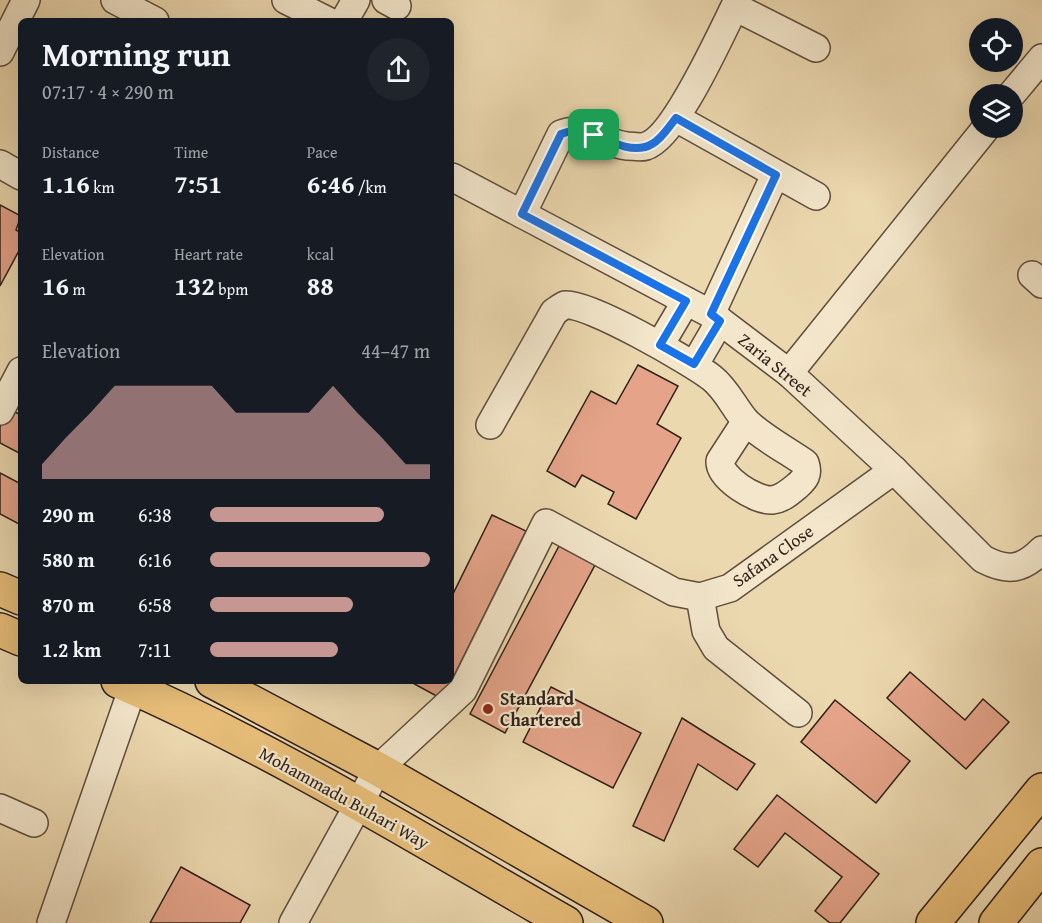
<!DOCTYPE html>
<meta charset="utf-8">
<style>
:root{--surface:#171b24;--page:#20242c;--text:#f1f3f6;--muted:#9ea1a6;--accent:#c59692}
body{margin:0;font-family:"Gentium Book Plus",serif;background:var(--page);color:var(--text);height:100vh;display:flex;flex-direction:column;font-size:22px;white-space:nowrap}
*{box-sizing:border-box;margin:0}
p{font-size:20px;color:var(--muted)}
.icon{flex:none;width:33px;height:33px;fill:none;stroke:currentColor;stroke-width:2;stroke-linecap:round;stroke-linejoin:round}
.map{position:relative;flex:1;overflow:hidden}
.drawer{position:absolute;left:18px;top:18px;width:436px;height:666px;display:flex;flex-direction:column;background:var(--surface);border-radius:9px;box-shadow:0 6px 24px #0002}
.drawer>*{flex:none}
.buttons{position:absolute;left:969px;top:18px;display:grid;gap:12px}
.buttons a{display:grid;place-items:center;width:54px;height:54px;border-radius:50%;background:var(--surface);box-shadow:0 6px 24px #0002;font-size:30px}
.pin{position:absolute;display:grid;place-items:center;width:51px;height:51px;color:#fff;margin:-26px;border-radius:12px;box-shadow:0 3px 9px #0006}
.round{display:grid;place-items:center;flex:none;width:63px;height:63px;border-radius:32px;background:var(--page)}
.summary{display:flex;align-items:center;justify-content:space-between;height:102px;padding:0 24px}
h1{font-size:33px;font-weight:800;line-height:45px}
.figures{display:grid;grid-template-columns:repeat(3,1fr);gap:9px;height:102px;padding:6px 24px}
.figures div{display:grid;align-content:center}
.figures b{font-size:26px;font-weight:800}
.figures small{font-size:16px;font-weight:400}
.figures p{font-size:16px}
.chart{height:168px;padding:12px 24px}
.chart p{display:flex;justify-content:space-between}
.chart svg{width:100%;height:108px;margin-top:6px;fill:var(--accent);opacity:.7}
ul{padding:0 24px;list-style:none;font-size:20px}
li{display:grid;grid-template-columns:96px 72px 1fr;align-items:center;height:45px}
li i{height:15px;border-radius:8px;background:var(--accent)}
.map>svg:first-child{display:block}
.building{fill:#e5a48a;stroke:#2e1f17;stroke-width:1.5}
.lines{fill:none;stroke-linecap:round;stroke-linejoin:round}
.minor-casing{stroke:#5e4d3d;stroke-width:30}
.major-casing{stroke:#2e1f17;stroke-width:36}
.minor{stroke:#f3e6cb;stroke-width:27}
.major{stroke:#e6bc78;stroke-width:33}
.route-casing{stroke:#fff;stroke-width:12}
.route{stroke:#1a73e8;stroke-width:8}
.poi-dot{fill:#8f2418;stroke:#f3e6cb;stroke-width:2}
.labels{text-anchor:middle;stroke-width:4.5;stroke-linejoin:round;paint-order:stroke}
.street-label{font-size:18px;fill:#2e1f17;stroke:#f3e6cb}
.poi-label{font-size:18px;font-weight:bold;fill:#2e1f17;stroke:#f3e6cb;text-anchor:start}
</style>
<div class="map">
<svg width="1042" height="923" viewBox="0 0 1042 923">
<rect width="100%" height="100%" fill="#ecd8af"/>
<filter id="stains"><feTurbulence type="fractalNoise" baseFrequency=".00333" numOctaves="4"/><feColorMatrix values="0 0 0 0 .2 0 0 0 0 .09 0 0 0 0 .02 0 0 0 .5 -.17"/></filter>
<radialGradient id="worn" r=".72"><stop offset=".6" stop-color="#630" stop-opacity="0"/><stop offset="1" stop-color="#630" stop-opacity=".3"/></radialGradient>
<g class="building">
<path d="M0,205L21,216L16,230L21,233V247L0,286Z"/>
<path d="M638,365L678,386L657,424L681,438L636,519L608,504L614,492L582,475L575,487L547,471L591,391L616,404Z"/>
<path d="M9,409L21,415V454L0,443V427Z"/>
<path d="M0,473L21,484V525L0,514Z"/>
<path d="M492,515L526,531L452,680V596Z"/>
<path d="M559,546L595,565L505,733L470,714Z"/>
<path d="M910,672L965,720L983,699L1009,722L966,769L887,698Z"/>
<path d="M409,681H451L442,699Z"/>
<path d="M551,687L641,733L613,788L523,742Z"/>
<path d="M835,700L910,761L876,803L801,742Z"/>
<path d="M682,718L755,764L737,790L698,764L664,841L633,826Z"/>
<path d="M777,795L879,874L840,923H830L815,911L842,877L785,833L758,867L734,849Z"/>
<path d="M181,867L250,905L240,923H150Z"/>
</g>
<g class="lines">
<g class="minor-casing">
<g id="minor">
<path d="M115,0L155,21"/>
<path d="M286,0L328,21"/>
<path d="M386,0L397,6"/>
<path d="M735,7L816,48"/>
<path d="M344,21L356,0"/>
<path d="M0,52L26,0"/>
<path d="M1012,94L1042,58"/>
<path d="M676,118L816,196"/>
<path d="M0,164L21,176"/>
<path d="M452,177L711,314L789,373L894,470L983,559C1008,572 1022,570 1042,550"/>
<path d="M522,214L561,134C585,124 604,144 627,146C633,146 641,148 646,146C676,137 722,31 738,0"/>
<path d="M1032,275L1042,284"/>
<path d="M711,314L775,175"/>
<path d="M660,345L686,301"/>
<path d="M695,364L720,321"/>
<path d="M789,373L986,128"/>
<path d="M0,411L21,371"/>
<path d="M490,425L554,312C557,310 562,306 565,305C586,301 693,363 712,378C727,390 733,406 745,420C758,435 788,451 805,463C809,474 805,479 797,486C790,492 782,499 772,500C756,501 719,478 720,461L746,421"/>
<path d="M700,597L706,631L716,648L798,713"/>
<path d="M0,808L34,823"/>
<path d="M51,923L133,687"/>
<path d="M293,923L378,769L463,690L546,523L674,592L700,597L730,588L894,470"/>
</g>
</g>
<g class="major-casing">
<g id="major">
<path d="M0,589L21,598"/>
<path d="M0,630L21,639"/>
<path d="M118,681C274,749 419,839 566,923"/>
<path d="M212,681L378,769L646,923"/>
<path d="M933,923L1042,790"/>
<path d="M996,923L1042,865"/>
</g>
</g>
<use href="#minor" class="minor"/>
<use href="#major" class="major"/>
</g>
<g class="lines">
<g class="route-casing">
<path id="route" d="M676,118L776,175L711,314L720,321L694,364L660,345L686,301L522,214L561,134C590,122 616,154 645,147C658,144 668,128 676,118Z"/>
</g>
<use href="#route" class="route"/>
</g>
<circle class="poi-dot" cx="488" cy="709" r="6"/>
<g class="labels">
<g class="street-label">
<text transform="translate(775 365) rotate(39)" y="6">Zaria Street</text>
<text transform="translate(773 556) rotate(-35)" y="6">Safana Close</text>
<text transform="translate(344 798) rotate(29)" y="6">Mohammadu Buhari Way</text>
</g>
<g class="poi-label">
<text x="500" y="705">Standard<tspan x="500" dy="21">Chartered</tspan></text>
</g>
</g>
<rect width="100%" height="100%" filter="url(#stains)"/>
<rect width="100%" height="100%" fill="url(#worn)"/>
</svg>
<div class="buttons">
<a><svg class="icon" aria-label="locate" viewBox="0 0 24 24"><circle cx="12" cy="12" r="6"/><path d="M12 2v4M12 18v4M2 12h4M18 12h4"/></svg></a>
<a><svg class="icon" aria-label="layers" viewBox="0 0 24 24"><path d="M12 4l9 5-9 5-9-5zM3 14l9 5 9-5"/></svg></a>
</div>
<div class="pin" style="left:594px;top:135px;background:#1e9e55"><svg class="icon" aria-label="arrive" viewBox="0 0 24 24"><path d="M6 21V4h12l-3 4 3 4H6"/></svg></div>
<section class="drawer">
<div class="summary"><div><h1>Morning run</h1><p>07:17 · 4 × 290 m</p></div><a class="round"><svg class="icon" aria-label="share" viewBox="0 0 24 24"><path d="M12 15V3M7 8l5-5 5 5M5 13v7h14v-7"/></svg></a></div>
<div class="figures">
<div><p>Distance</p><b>1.16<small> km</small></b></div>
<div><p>Time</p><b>7:51</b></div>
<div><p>Pace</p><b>6:46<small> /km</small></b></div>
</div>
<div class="figures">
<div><p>Elevation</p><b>16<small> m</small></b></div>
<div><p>Heart rate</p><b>132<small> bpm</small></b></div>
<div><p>kcal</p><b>88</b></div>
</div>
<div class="chart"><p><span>Elevation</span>44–47 m</p>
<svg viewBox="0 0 160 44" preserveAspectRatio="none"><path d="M0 44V38L10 27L20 17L30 6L40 6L50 6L60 6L70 6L80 17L90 17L100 17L110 17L120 6L130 17L140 27L150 38L160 38V44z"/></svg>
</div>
<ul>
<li><b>290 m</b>6:38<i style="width:79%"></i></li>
<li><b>580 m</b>6:16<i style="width:100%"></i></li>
<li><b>870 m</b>6:58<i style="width:65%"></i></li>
<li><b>1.2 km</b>7:11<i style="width:58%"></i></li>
</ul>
</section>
</div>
